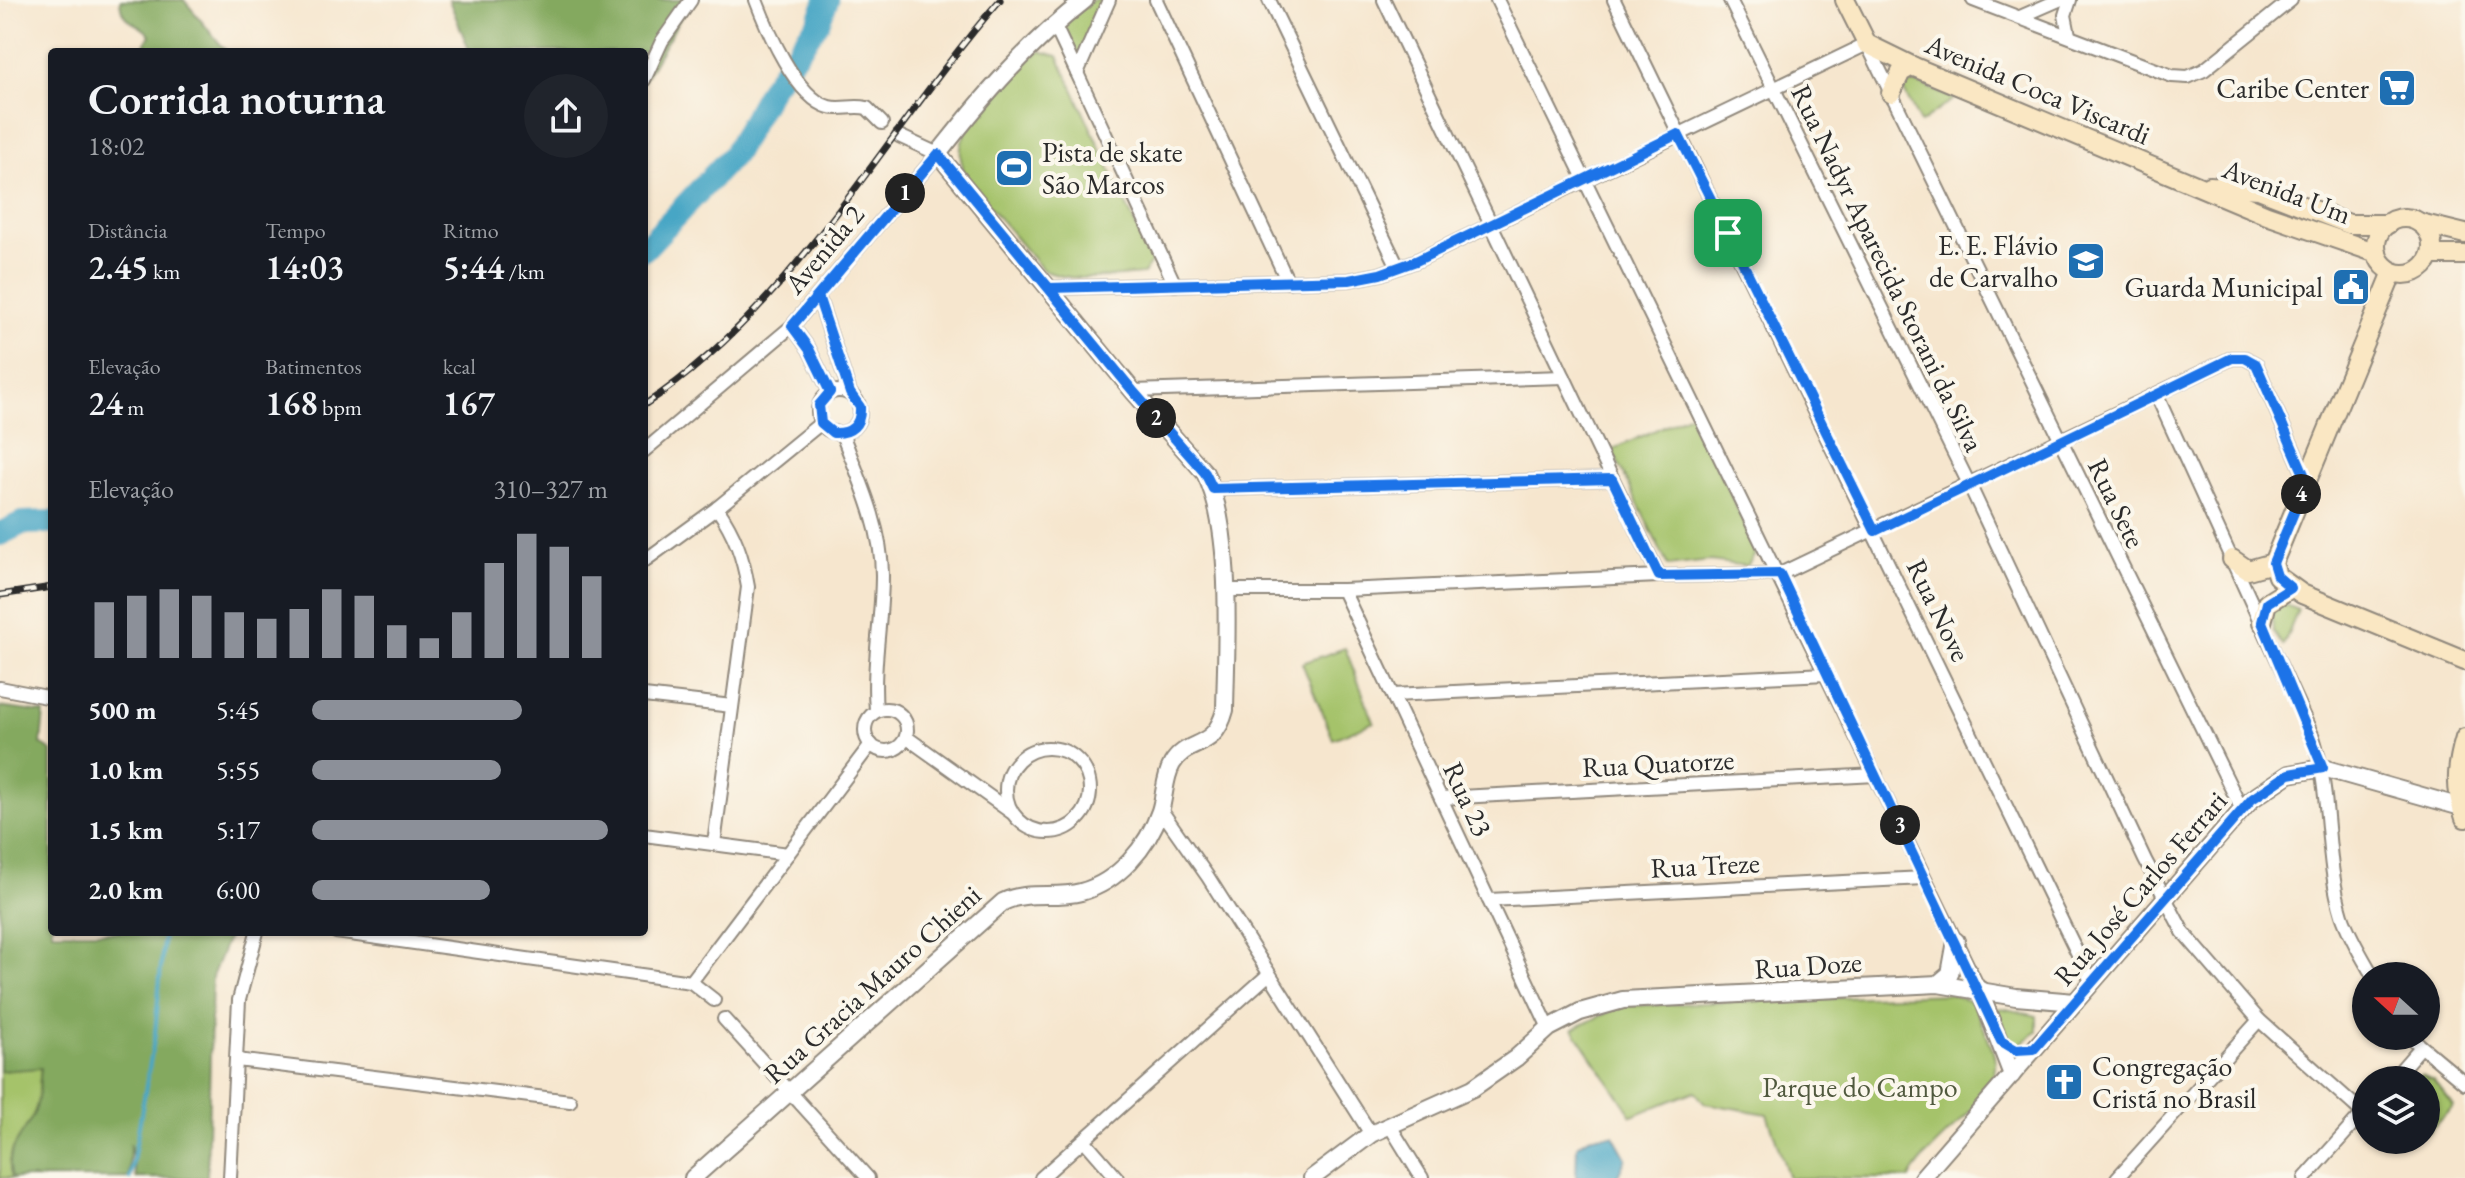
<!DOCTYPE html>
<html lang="pt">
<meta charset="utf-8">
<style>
:root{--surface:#171b24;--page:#20242c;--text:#f1f3f6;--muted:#9ea1a6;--accent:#8c9099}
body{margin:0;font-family:"EB Garamond",serif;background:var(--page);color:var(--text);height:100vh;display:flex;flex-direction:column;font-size:30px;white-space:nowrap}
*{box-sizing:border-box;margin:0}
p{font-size:26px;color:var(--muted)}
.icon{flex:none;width:44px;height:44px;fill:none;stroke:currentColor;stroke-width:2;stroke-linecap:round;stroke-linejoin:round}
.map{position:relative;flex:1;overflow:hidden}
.side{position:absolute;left:48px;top:48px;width:600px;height:888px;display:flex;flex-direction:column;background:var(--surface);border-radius:8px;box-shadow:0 2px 6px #0004}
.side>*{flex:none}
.needle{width:52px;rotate:291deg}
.fabs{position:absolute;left:2352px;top:962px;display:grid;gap:16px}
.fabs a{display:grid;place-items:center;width:88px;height:88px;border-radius:50%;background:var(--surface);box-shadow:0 2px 6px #0004;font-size:40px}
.pin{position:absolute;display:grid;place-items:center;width:68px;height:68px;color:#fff;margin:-34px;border-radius:16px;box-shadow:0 4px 12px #0006}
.km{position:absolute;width:40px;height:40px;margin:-20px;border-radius:50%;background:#222;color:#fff;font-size:22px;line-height:40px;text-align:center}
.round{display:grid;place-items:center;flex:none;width:84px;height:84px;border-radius:42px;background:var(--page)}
.overview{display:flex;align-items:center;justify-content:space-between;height:136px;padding:0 40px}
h1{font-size:44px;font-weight:600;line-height:60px}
.metrics{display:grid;grid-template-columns:repeat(3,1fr);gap:12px;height:136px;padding:8px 40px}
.metrics div{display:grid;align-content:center}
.metrics b{font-size:34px;font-weight:600}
.metrics small{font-size:22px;font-weight:400}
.metrics p{font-size:22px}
.chart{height:224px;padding:16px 40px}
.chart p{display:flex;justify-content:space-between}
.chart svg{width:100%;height:144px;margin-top:8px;stroke:var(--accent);stroke-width:6}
ul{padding:0 40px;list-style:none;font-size:26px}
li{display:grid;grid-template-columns:128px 96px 1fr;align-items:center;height:60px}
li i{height:20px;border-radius:10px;background:var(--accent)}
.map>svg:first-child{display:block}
.green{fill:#a5c36a;stroke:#68774a;stroke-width:2}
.forest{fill:#84a95e;stroke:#586a44;stroke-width:2}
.water{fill:#46a6c5;stroke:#386878;stroke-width:2}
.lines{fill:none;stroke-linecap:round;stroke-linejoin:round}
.stream{stroke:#46a6c5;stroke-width:4}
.river{stroke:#46a6c5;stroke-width:24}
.minor-casing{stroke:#90887c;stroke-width:16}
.tertiary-casing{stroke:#90887c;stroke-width:20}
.secondary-casing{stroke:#90887c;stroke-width:22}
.minor{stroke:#fff;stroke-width:12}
.tertiary{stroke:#fff;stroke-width:16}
.secondary{stroke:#fae7c3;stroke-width:18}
.rail-casing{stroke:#2b2b2b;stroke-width:7}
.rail{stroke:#fbf7ec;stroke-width:4;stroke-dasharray:12;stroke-linecap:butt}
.route-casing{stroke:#fff;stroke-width:16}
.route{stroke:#1a73e8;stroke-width:10}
.labels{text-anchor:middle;stroke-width:8;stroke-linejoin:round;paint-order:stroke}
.poi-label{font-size:28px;fill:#2b2b2b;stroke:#fbf7ec;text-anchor:end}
.street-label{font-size:28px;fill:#2b2b2b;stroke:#fbf7ec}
.park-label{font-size:28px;fill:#50593e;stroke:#fbf7ec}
</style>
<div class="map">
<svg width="2465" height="1178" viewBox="0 0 2465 1178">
<rect width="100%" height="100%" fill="#fbf7ec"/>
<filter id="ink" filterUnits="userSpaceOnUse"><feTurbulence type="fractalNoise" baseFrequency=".0125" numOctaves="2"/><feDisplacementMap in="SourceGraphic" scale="16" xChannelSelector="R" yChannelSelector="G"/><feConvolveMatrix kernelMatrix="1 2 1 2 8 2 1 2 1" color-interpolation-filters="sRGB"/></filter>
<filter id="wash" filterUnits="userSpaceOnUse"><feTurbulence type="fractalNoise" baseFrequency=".006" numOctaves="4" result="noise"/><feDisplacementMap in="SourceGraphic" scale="32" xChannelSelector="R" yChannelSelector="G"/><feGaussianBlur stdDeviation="1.8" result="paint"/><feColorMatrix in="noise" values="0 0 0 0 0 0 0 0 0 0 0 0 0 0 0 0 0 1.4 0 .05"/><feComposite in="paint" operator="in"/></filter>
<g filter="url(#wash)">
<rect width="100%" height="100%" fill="#f6e6ce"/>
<g class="green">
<path d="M1093,0H1104L1077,60L1062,29L1065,21Z"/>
<path d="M1040,51L1058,56L1152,261L1143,274C1111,276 1073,284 1043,270L969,183C960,165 957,150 966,131L1029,59Z"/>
<path d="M1909,83L1921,84L1954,99L1920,123L1903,89Z"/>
<path d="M1692,413L1757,551L1747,566L1710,561L1668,566L1612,450Z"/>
<path d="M2284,604L2298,610L2283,646L2273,631L2272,613Z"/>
<path d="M1345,648L1374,722L1333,739L1302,663Z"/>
<path d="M1949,994L1972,1002C1979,1019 1992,1041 1995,1060C2000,1103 1927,1141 1910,1178H1789L1767,1114L1704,1103L1695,1091L1632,1116L1573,1029L1621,1006Z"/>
<path d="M2002,1008L2037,1016V1031L2018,1046L2010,1040L1998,1014V1009Z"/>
<path d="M41,1067C39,1081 40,1101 35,1113C24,1137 3,1149 12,1178H0V1071Z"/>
<path d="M2422,1075L2433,1080L2454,1106L2426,1134V1080H2409Z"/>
</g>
<g class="forest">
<path d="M120,0H184L227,52H140L150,35C137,20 121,25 120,0Z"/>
<path d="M449,0H691L644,80V52H470Z"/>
<path d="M0,707L44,713L41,744L52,751V932H230L212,977L207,1178H136L130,1143L129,1178H12C3,1149 23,1137 34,1113C40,1101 39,1081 41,1068L0,1071Z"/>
</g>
<path class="water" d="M1613,1135L1626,1158L1617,1178H1576L1577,1146L1592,1136Z"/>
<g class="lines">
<path class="stream" d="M130,1178L155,1034L164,932"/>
<g class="river">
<path d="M644,249L734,154L772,86L818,23L827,0"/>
<path d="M0,534L22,523L52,522"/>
</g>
</g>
</g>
<g filter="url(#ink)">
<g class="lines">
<g class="minor-casing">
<g id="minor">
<path d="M756,0C767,29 796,98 829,107C841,110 854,105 867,108L882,123"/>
<path d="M1156,0L1288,282"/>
<path d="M1269,0L1398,267"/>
<path d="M1384,0L1659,576"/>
<path d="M1497,0L1979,989"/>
<path d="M1614,0L2092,983"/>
<path d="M1730,0L1970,486L2145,860L2183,932L2259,1020L2363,1113"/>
<path d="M1973,0L2172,76L2188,77L2204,70L2291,0"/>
<path d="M2020,17L2059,0"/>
<path d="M1054,24L1077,73L1109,0"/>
<path d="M2069,35L2065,15L2070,0"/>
<path d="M1077,73L1175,285"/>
<path d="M644,80L662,41L691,0"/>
<path d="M1049,288L1349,280L1380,274L1416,261L1867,44L2242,810"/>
<path d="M818,296L850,393"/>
<path d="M792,326L809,349L830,392"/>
<circle cx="839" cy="412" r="21"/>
<path d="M1133,391L1564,377"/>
<path d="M2157,396L2313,737C2332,795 2324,857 2342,915C2349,936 2362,957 2373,976"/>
<path d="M842,434C859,478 882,527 882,575C882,621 872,665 876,710"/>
<path d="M644,451L792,326L938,154L899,136"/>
<path d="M1213,489L1612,479"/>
<path d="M644,561L717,508L821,423"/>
<path d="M1227,590H1343L1659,576L1780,574L2232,358H2245L2256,364L2307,481"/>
<path d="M1343,590L1549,1028"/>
<path d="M0,688L52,698"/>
<path d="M1393,695L1826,674"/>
<path d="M644,696L732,706"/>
<circle cx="886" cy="730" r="21"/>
<path d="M906,737L1011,812"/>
<circle cx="1048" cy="790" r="42"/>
<path d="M1441,798L1876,775"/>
<path d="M1161,810L1208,877L1371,1134"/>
<path d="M644,835L788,854"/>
<path d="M714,844L748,587C743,557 735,534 717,508"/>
<path d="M1489,900L1924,878"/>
<path d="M336,932L691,982L714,1000"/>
<path d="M691,982L871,744"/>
<path d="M724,1019L868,1178"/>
<path d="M2409,1036L2465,1083"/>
<path d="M237,1060L570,1101"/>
<path d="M2392,1080L2420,1048"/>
<path d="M1390,1126L1422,1178"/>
<path d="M1084,1140L1117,1178"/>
<path d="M230,1178L239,1000L257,932"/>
<path d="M1041,1178L1268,975"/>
<path d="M2117,1178L2259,1020"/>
<path d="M2305,1178L2366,1110"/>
</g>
</g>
<g class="tertiary-casing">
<g id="tertiary">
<path d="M1938,984L1950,974L1956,941"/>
<path d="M1979,989L2012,1075"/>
<path d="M693,1178L1003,902C1027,890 1055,899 1081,892C1118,882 1148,847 1160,811C1165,796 1164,778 1172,764C1188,737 1214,752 1225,710C1226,645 1234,530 1205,473L1133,391L938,154C982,98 1029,43 1085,0"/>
<path d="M1312,1178L1371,1134L1473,1088L1516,1058L1549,1028L1580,1012L1623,1000L1938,984L2016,997L2075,1002"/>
<path d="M1922,1178L2242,810L2252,799L2289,774L2323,768L2461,807"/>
</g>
</g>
<g class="secondary-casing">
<g id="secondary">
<path d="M1845,0L1867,44L1912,66L2267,215L2377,253"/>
<path d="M1891,93L1901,72L1912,66"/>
<path d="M2209,186L2259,189L2349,224H2388"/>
<circle cx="2404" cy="246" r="28"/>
<path d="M2420,223L2465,234"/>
<path d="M2431,255H2465"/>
<path d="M2393,272L2273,563L2277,576L2302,594L2465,661"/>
<path d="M2232,559L2248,570L2273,563"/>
<path d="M2262,622L2267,603L2291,588"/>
<path d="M2465,738C2456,768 2455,789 2465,818"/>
</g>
</g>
<use href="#minor" class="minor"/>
<use href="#tertiary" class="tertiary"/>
<use href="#secondary" class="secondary"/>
<g class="rail-casing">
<g id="rail">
<path d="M644,405C794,307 884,133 1000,0"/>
<path d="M0,595L52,587"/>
</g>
</g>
<use href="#rail" class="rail"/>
</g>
</g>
<g class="lines" filter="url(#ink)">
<g class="route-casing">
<path id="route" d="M1728,233L1678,134L1416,261L1380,274L1349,280L1049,288L938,154L818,296L850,393L860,407C861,425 851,434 833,433L821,423L819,405L830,392L809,349L792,326L938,154L1133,391L1205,473L1213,489L1612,479L1659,576L1780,574L2001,1041L2016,1050L2034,1049L2252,799L2289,774L2323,768L2262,622L2267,603L2291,588L2277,576L2273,563L2307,481L2256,364L2245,358H2232L1875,531L1728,233"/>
</g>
<use href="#route" class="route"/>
</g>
<defs>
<g id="supermarket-square" transform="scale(2)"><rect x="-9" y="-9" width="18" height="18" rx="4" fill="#1f6fb2" stroke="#fbf7ec"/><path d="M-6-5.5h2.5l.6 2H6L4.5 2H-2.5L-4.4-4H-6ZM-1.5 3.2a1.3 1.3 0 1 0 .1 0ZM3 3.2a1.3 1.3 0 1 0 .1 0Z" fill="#fff"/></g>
<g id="stadium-square" transform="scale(2)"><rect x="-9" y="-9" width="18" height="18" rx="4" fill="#1f6fb2" stroke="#fbf7ec"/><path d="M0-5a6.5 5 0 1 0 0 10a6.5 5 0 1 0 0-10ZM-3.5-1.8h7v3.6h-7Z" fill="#fff"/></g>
<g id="school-square" transform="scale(2)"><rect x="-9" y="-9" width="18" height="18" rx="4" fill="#1f6fb2" stroke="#fbf7ec"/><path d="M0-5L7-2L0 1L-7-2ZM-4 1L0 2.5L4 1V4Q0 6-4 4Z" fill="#fff"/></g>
<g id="civic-square" transform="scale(2)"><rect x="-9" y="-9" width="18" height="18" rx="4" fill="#1f6fb2" stroke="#fbf7ec"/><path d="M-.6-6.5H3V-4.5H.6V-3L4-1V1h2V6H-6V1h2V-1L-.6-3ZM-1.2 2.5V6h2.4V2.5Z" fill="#fff"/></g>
<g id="church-square" transform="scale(2)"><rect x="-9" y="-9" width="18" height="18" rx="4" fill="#1f6fb2" stroke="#fbf7ec"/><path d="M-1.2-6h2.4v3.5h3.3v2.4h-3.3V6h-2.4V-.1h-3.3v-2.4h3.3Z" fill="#fff"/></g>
</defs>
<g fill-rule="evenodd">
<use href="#supermarket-square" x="2397" y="88"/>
<use href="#stadium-square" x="1014" y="168"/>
<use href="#school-square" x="2086" y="261"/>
<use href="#civic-square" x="2351" y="287"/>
<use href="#church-square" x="2064" y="1082"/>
</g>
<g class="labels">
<g class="poi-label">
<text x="2369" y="98">Caribe Center</text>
<text x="1042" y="162" text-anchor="start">Pista de skate<tspan x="1042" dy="32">São Marcos</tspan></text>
<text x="2058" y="255">E. E. Flávio<tspan x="2058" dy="32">de Carvalho</tspan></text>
<text x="2323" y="297">Guarda Municipal</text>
<text x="2092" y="1076" text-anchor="start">Congregação<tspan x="2092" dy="32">Cristã no Brasil</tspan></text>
</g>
<g class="street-label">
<text transform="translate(2038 89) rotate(23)" y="10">Avenida Coca Viscardi</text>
<text transform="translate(2287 191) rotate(21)" y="10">Avenida Um</text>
<text transform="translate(824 249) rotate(-50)" y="10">Avenida 2</text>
<text transform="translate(1888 268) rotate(64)" y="10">Rua Nadyr Aparecida Storani da Silva</text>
<text transform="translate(2117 503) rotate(64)" y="10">Rua Sete</text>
<text transform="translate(1939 610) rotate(64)" y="10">Rua Nove</text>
<text transform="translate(1658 763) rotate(-3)" y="10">Rua Quatorze</text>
<text transform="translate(1468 799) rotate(65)" y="10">Rua 23</text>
<text transform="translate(1705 865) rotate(-3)" y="10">Rua Treze</text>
<text transform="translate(2140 888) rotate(-49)" y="10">Rua José Carlos Ferrari</text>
<text transform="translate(1808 965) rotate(-4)" y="10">Rua Doze</text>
<text transform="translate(872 984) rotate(-42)" y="10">Rua Gracia Mauro Chieni</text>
</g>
<g class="park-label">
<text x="1860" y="1097">Parque do Campo</text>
</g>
</g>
</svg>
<div class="fabs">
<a><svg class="needle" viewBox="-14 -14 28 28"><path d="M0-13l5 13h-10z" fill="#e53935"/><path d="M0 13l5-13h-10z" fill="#9ea1a6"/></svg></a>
<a><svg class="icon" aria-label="layers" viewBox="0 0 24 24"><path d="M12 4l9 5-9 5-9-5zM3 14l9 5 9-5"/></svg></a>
</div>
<div class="pin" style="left:1728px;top:233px;background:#1e9e55"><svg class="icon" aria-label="arrive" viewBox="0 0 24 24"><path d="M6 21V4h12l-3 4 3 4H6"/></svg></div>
<b class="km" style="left:905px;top:193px">1</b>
<b class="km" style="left:1156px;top:418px">2</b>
<b class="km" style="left:1900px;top:825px">3</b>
<b class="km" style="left:2301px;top:494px">4</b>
<section class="side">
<div class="overview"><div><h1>Corrida noturna</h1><p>18:02</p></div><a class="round"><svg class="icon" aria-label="share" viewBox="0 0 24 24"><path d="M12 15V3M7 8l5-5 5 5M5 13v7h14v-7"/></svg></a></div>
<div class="metrics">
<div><p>Distância</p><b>2.45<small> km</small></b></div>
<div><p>Tempo</p><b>14:03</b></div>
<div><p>Ritmo</p><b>5:44<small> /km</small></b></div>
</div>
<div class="metrics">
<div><p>Elevação</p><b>24<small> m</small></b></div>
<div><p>Batimentos</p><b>168<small> bpm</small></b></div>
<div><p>kcal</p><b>167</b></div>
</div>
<div class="chart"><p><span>Elevação</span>310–327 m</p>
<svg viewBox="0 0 160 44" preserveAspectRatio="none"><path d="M5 44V27M15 44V25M25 44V23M35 44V25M45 44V30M55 44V32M65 44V29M75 44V23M85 44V25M95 44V34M105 44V38M115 44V30M125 44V15M135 44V6M145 44V10M155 44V19"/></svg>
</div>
<ul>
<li><b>500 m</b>5:45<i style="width:71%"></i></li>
<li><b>1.0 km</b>5:55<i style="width:64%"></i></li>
<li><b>1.5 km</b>5:17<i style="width:100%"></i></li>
<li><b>2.0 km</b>6:00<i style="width:60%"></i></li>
</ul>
</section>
</div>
